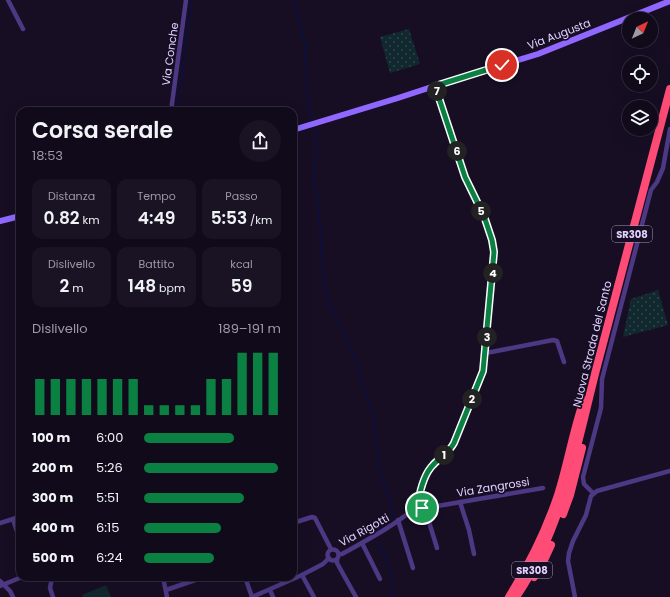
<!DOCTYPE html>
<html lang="it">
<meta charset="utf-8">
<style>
:root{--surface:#110a1b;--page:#1a1324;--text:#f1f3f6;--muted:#9c9aa3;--line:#302b3a;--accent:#0b8043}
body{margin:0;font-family:Poppins,sans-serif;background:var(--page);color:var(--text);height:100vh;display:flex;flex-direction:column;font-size:15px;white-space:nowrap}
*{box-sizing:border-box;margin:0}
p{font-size:13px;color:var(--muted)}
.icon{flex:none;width:22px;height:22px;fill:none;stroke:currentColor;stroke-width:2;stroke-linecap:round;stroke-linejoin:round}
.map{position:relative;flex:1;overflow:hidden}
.side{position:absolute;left:16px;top:107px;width:281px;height:474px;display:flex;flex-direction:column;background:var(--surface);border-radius:12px;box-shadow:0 4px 16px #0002,0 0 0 1px var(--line)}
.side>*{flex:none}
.needle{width:26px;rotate:43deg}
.buttons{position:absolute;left:622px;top:12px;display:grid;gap:8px}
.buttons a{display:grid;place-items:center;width:36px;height:36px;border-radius:50%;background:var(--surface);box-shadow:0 4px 16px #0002,0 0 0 1px var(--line);font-size:20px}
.pin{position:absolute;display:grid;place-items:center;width:34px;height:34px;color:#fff;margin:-17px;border:2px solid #fff;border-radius:50%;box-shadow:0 1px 4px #0007}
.km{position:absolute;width:20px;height:20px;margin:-10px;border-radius:50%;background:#222;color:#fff;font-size:11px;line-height:20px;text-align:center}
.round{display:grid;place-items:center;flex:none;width:42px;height:42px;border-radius:21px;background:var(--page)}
.summary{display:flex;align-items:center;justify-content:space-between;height:68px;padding:0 16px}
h1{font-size:22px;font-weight:600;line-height:30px}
.stats{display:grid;grid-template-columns:repeat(3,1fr);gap:6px;height:68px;padding:4px 16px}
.stats div{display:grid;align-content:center;border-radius:10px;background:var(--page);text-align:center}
.stats b{font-size:17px;font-weight:600}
.stats small{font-size:11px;font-weight:400}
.stats p{font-size:11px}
.chart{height:112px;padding:8px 16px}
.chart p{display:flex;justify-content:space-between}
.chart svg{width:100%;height:72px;margin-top:4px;stroke:var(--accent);stroke-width:6}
ul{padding:0 16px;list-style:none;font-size:13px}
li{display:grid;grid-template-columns:64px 48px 1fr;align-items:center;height:30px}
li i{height:10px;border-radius:5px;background:var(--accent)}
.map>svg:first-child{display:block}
.grass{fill:url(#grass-dots)}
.park{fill:#11282e}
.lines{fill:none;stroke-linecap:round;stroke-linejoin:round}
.stream{stroke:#091042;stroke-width:1.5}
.street{stroke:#4d3884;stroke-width:4.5}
.secondary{stroke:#9068ff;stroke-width:6}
.highway{stroke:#ff4c76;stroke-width:8}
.route-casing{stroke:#fff;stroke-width:8}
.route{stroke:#0b8043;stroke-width:5}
.labels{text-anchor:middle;stroke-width:3.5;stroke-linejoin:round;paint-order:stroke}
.shield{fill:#170e24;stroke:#a496bd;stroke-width:1}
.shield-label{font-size:10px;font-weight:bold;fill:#e1d1ff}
.street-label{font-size:11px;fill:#e1d1ff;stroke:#170e24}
</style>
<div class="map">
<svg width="670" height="597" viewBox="0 0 670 597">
<defs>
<pattern id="grass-dots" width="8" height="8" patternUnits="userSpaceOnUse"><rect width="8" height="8" fill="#11282e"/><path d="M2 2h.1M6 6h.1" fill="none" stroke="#33464d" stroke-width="1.8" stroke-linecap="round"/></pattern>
</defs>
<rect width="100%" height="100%" fill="#170e24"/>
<g class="grass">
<path d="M409,29L420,64L390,73L380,37Z"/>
<path d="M658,290L668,325L623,337L631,299Z"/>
</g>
<path class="park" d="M106,585L111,597H83L82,595Z"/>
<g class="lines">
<g class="stream">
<path d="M293,0L305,44L308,100L312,122"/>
<path d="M177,111L192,0"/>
<path d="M313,126L316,136L317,151L313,180L318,199L324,281L327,298L357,361L360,377L374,417L376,433L379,468L392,508L393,518L376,531"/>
<path d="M293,127L301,125"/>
<path d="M378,540C385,557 396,578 392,597"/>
</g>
<g class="street">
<path d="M8,0L23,29"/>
<path d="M171,111L186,0"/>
<path d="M486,353L553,340L557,341L564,362"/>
<path d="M593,493L584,484L583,477L601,408L602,379L651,190L657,182L663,168L670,129"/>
<path d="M460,502L469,530L474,554"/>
<circle cx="419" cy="506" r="3.5"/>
<path d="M418,503C420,491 424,474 433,465C440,457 449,452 455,443L483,371L494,252L492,240L484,216L465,177L435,86"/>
<path d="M423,506L426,508L543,488"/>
<path d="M426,508V512L437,548"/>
<path d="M13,519L20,516"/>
<path d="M398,520L413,568"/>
<path d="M0,523L13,519L20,541"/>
<path d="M293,523L312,517L315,518L331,549"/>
<path d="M362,543L380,579"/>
<circle cx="333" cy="555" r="5.5"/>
<path d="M339,554H342C367,540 394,526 416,507"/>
<path d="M337,559V563L356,597"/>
<path d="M302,575L314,597"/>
<path d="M52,577L50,588L53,597"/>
<path d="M163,577L167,597"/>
<path d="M245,577L252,597"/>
<path d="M0,581L10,591L13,597"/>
<path d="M0,586L22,577"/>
<path d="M166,590L201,578"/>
<path d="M270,590L273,597"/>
<path d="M252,597L302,575L323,564L329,558"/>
<path d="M575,597L568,561L569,553L573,541L586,515L591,496L597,491L670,471"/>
</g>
<g class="secondary">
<path d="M293,130L398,98L459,78L538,54L670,1"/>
<path d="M0,221L20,216"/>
</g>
<g class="highway">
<path d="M563,514L570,495L582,448"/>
<path d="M534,577L545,558L551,545"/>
<path d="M509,597C529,565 546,531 558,495C568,464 573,431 584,400"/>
<path d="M516,597C562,530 576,448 596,370C621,276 645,183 670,89"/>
</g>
</g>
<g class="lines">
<g class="route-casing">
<path id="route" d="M422,508V504L418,503C420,491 424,474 433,465C440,457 449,453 454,443L483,371L494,252L492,240L484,216L465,177L435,86L502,65"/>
</g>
<use href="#route" class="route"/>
</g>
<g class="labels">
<g class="shield">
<rect x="612" y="226" width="40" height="16" rx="3"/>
<rect x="512" y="562" width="40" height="16" rx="3"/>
</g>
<g class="shield-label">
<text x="632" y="238">SR308</text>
<text x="532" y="574">SR308</text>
</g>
<g class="street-label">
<text transform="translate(559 34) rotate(-21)" y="4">Via Augusta</text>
<text transform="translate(170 54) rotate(-82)" y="4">Via Conche</text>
<text transform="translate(592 344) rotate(-76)" y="4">Nuova Strada del Santo</text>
<text transform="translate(493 487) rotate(-9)" y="4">Via Zangrossi</text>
<text transform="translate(364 530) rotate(-29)" y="4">Via Rigotti</text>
</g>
</g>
</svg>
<div class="buttons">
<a><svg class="needle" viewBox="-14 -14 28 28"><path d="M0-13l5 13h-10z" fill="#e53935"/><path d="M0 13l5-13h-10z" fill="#9c9aa3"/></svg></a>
<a><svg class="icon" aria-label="locate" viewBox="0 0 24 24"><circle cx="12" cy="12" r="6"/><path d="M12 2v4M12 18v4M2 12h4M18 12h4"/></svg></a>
<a><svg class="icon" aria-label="layers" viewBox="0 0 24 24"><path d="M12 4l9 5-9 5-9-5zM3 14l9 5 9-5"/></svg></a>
</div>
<div class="pin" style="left:422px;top:508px;background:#1e9e55"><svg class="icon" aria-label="arrive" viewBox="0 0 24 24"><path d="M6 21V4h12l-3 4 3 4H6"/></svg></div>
<div class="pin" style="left:502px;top:65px;background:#d93025"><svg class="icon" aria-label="check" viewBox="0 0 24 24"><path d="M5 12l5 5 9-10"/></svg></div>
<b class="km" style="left:444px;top:455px">1</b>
<b class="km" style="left:472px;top:399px">2</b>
<b class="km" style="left:487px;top:337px">3</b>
<b class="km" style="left:493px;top:273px">4</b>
<b class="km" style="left:481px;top:211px">5</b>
<b class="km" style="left:457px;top:151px">6</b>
<b class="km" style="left:437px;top:91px">7</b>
<section class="side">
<div class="summary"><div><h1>Corsa serale</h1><p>18:53</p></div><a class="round"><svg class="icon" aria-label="share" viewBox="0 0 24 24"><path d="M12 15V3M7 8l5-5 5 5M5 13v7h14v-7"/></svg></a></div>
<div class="stats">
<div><p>Distanza</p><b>0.82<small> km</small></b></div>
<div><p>Tempo</p><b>4:49</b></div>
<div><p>Passo</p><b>5:53<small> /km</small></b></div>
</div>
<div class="stats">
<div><p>Dislivello</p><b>2<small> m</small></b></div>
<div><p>Battito</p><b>148<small> bpm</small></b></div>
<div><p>kcal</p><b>59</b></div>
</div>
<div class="chart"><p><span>Dislivello</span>189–191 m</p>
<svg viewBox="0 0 160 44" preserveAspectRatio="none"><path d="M5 44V22M15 44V22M25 44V22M35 44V22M45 44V22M55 44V22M65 44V22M75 44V38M85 44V38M95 44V38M105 44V38M115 44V22M125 44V22M135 44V6M145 44V6M155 44V6"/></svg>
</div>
<ul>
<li><b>100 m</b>6:00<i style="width:66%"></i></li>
<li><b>200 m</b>5:26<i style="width:98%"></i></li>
<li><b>300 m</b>5:51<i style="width:73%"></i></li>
<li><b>400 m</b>6:15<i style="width:56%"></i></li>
<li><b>500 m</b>6:24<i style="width:51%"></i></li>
</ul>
</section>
</div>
